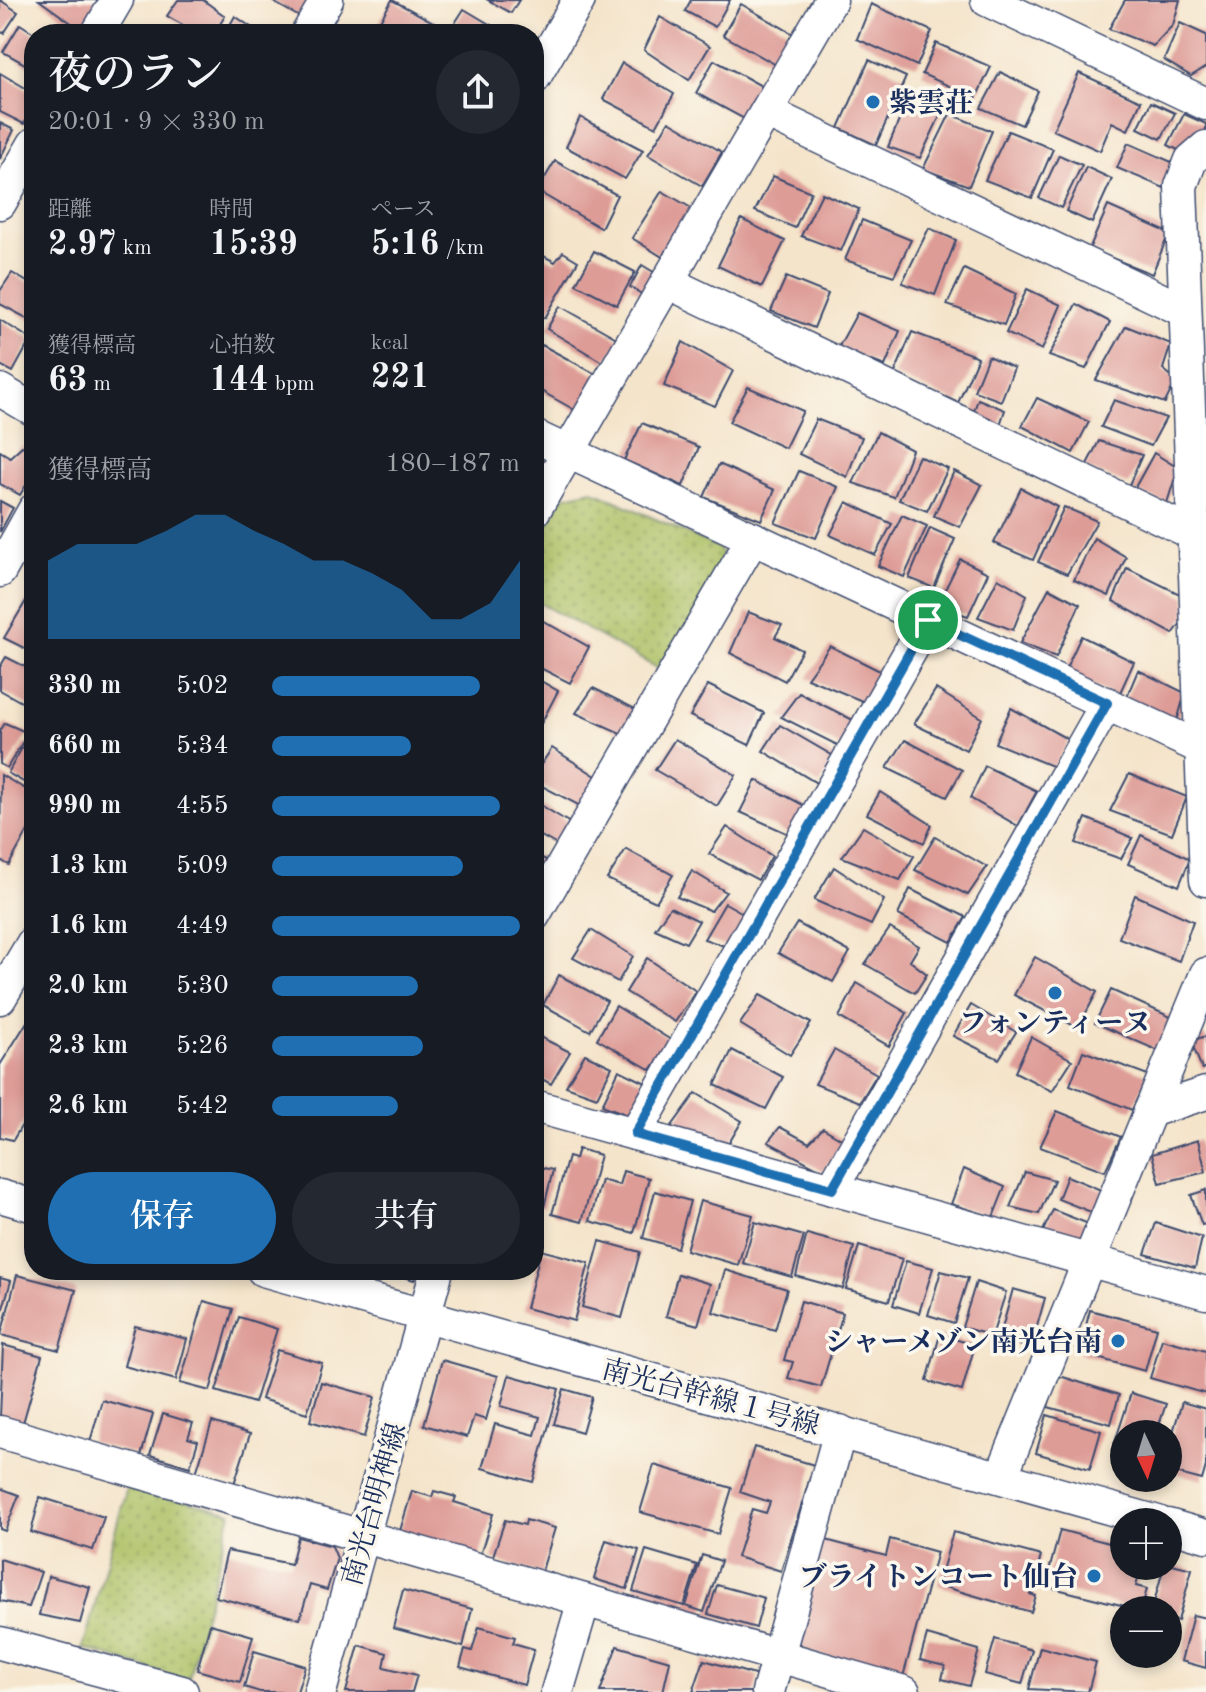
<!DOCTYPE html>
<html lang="ja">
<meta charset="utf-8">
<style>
:root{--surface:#171b24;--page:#242831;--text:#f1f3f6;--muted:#9ea1a6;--accent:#1f6fb2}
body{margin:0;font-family:"Old Standard TT","Noto Serif JP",serif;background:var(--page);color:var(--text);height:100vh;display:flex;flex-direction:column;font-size:30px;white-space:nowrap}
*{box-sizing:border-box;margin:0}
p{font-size:26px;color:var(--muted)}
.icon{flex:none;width:44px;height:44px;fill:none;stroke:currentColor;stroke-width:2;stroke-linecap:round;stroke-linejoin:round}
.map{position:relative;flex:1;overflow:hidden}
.details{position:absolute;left:24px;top:24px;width:520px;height:1256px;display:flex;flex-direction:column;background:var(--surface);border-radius:32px;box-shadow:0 4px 12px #0003}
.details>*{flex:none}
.needle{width:52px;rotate:176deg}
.controls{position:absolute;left:1110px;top:1420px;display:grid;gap:16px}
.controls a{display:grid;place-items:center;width:72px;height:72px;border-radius:50%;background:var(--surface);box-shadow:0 4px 12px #0003;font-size:40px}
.pin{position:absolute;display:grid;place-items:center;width:68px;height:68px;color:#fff;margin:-34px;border:4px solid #fff;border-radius:50%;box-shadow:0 2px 8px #0007}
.round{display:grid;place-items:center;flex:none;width:84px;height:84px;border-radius:42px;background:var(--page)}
.summary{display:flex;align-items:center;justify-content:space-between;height:136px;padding:0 24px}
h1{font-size:44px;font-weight:600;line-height:60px}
.metrics{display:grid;grid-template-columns:repeat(3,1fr);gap:12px;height:136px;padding:8px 24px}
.metrics div{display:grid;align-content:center}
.metrics b{font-size:34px;font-weight:600}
.metrics small{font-size:22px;font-weight:400}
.metrics p{font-size:22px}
.chart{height:224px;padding:16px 24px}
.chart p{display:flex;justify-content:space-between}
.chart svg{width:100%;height:144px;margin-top:8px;fill:var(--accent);opacity:.7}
.button{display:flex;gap:16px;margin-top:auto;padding:16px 24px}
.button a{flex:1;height:92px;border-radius:48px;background:var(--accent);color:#fff;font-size:32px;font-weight:600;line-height:92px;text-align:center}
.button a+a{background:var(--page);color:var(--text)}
ul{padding:0 24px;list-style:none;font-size:26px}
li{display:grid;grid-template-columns:128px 96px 1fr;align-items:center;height:60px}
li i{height:20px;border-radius:10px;background:var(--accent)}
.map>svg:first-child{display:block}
.green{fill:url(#green-dots);stroke:#647862;stroke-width:2}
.building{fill:#de9c97}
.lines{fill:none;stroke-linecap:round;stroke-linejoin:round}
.minor-casing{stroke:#3c4a6e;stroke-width:35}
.minor{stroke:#fff;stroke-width:32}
.route-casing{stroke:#fff;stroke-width:16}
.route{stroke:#1f6fb2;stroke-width:10}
.poi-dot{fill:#1f6fb2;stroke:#fbf7ec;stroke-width:3}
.labels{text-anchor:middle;stroke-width:7;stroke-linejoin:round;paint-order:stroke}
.poi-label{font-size:28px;font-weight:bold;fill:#1b2f5e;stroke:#fbf7ec;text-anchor:end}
.street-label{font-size:28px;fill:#1b2f5e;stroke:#fbf7ec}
</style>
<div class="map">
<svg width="1206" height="1692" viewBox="0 0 1206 1692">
<defs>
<pattern id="green-dots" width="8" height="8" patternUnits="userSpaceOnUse" patternTransform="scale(2)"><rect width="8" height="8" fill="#adc166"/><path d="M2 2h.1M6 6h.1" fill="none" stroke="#8c9d57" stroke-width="1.8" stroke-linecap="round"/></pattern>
</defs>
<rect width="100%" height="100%" fill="#fbf7ec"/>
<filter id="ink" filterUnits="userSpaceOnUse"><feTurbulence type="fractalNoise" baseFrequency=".0125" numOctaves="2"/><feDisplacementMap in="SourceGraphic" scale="16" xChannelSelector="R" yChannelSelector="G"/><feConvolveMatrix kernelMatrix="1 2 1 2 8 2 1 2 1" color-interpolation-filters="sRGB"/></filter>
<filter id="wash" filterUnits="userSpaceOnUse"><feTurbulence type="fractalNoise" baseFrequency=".006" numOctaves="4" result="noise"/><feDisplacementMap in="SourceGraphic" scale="32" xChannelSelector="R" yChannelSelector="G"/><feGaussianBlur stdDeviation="1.8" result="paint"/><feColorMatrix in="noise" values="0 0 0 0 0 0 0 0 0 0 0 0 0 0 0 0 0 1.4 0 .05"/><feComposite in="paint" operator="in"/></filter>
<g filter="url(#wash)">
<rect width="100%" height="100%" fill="#f4e4ca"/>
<g class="green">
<path d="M592,490L719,548L727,569L666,673L534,600V554L562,497Z"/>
<path d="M128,1484L231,1513L188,1681L83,1648Z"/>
</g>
<g id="blocks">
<g class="building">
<path d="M0,0L18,12L4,33L0,32Z"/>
<path d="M39,0H96L102,4L84,32Z"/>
<path d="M178,0H203L225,16L214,34H199L167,16Z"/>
<path d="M270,0H314L303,19Z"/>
<path d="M392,0L439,25L433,34H400L378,24Z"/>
<path d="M488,0H519L511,13Z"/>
<path d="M691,0H730L715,27L685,11Z"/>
<path d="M1125,0H1180L1173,25L1153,46L1109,29Z"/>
<path d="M741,4L795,35L778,66L723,35Z"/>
<path d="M871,4L932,31L917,66L857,39Z"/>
<path d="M464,9L506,34H448Z"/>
<path d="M235,16L261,34H225Z"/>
<path d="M660,17L710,46L689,80L644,50Z"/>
<path d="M1180,23L1206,35V67L1191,76L1164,60Z"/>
<path d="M20,24L34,33V69L3,52Z"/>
<path d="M936,43L991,67L976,98L922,74Z"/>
<path d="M714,60L765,88L748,121L696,93Z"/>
<path d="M869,60L906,77L876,145L839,128Z"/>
<path d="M622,63L674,94L656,127L603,99Z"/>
<path d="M1000,72L1038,91L1022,125L981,108Z"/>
<path d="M0,73L34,93V107L24,124L0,112Z"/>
<path d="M1079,73L1141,101L1128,130L1112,122L1100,151L1053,130Z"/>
<path d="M910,94L943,110L920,158L888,147Z"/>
<path d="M1151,102L1175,113L1161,139L1138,128Z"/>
<path d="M950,114L992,131L969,186L923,169Z"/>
<path d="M1184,114L1206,124V134L1182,152L1168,145Z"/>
<path d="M580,117L643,150L625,179L566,147Z"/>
<path d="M669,121L722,152L702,186L648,155Z"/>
<path d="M0,123L14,130L0,159Z"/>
<path d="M1008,131L1053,149L1032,198L985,180Z"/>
<path d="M1128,143L1174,163L1164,188L1117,168Z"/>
<path d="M1059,155L1082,165L1061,208L1039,198Z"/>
<path d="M555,161L617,195L601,228L537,191Z"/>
<path d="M1086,167L1112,179L1092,223L1066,211Z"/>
<path d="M773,176L811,192L795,228L755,211Z"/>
<path d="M662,191L693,209L664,258L632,238Z"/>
<path d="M822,193L859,209L841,251L801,236Z"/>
<path d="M1108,206L1169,233L1152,274L1089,249Z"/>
<path d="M741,219L785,241L762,287L718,266Z"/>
<path d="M862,220L911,240L894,276L845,260Z"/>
<path d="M929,228L956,240L935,295L902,283Z"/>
<path d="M534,251L555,262L563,252L578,261L545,318L534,312Z"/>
<path d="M594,251L635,272L617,305L576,284Z"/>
<path d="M642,265L662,277L650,299L630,287Z"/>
<path d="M964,269L1016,294L1004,325L947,305Z"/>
<path d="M12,273L34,286V322L0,304V291Z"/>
<path d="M786,277L828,294L814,328L771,311Z"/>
<path d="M1027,289L1061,305L1042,350L1006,333Z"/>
<path d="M1076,304L1110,322L1086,369L1049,356Z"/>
<path d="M560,306L620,340L604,363L547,329Z"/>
<path d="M857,313L900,331L885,366L838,348Z"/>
<path d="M0,320L31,339L13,372L0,365Z"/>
<path d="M1126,326L1171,344L1163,369L1176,380L1165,403L1096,380Z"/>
<path d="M912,332L978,357L958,403L894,375Z"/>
<path d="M683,342L733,371L715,406L664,386Z"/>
<path d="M542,345L601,377L580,413L534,387V360Z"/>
<path d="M988,356L1014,368L1001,401L974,391Z"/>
<path d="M748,387L803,411L785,448L729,422Z"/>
<path d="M1037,398L1089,422L1073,453L1022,426Z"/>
<path d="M978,399L1005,410L999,428L972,417Z"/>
<path d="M1114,400L1166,418L1151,446L1101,427Z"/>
<path d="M816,419L862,437L847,477L799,454Z"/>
<path d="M642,423L699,447L683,486L624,460Z"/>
<path d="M878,432L912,450L894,497L853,483Z"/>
<path d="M1099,441L1142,455L1129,485L1085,468Z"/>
<path d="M22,446L34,450V472L20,495L0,484V451L10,457Z"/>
<path d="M1154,453L1178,468L1167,503L1133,491Z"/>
<path d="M919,456L948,469L927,511L899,500Z"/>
<path d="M719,464L775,490L761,520L704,497Z"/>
<path d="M799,471L838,487L816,538L775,523Z"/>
<path d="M954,471L982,485L960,527L934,516Z"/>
<path d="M1021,488L1057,507L1033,560L994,543Z"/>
<path d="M0,501L13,508L0,532Z"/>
<path d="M847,502L892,524L875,555L830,535Z"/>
<path d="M1064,507L1097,521L1067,574L1038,562Z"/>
<path d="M902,515L927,526L904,577L878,566Z"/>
<path d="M930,528L955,539L934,588L909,578Z"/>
<path d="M1094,538L1126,557L1109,596L1074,580Z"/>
<path d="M960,559L988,573L968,616L937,606Z"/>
<path d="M1127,568L1186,597V616L1173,634L1113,601Z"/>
<path d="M998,578L1027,595L1013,630L978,617Z"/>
<path d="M1049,588L1080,604L1056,657L1020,643Z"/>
<path d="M26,601L34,606V653L4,638Z"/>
<path d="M748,612L782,625L775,637L802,650L785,681L730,653Z"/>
<path d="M538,618L589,647L570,683L534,665V623Z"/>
<path d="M1081,636L1134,662L1118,697L1064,673Z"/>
<path d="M830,646L884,673L867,703L807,678Z"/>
<path d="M6,657L34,671V709L0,690V667Z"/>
<path d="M1138,670L1185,693L1177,721L1125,701Z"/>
<path d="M534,677L558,691L534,737Z"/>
<path d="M708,685L764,713L749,745L690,716Z"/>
<path d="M593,688L641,712L627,736L576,713Z"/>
<path d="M936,689L982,718L966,750L914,724Z"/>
<path d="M799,693L857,722L841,747L781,717Z"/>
<path d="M1011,708L1069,740L1054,767L995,743Z"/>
<path d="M5,723L28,733L7,768L0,764V731Z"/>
<path d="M780,725L835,757L820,785L763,751Z"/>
<path d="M675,739L736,775L717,806L655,770Z"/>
<path d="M905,740L962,770L947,797L887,768Z"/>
<path d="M24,744L34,749V788L8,773Z"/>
<path d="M552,748L599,778L584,808L534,782V775Z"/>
<path d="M985,766L1037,791L1018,826L970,798Z"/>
<path d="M1129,774L1187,797L1172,834L1110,811Z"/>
<path d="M1,775L34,794V820L9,865L0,860Z"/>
<path d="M756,780L807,807L791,835L740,812Z"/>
<path d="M880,792L932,825L924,843L867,814Z"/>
<path d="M534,801L570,823L557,845L534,832Z"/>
<path d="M1086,818L1133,838L1121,859L1076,843Z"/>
<path d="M727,827L772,856L758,880L709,854Z"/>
<path d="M863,827L914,856L900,880L842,857Z"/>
<path d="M1141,835L1190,859L1179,886L1128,864Z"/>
<path d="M935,837L987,867L968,895L915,870Z"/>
<path d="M626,849L673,875L656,902L607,879Z"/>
<path d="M534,854L552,863L534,896Z"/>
<path d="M834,867L884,900L871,925L814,900Z"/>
<path d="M692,871L726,892L711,911L677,897Z"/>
<path d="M910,889L966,917L951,942L898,915Z"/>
<path d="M1135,895L1193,921L1179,961L1119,938Z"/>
<path d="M725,903L750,917L730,948L704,939Z"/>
<path d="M670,907L699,921L686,943L655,929Z"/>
<path d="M797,923L850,952L833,982L778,953Z"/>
<path d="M890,928L919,946L910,961L927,974L915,993L865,964Z"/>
<path d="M591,930L633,956L618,982L573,958Z"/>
<path d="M1035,957L1097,992L1078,1028L1014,995Z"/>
<path d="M647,958L696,991L675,1022L626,992Z"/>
<path d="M559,975L607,1001L590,1031L543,1005Z"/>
<path d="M857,983L907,1013L889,1046L839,1017Z"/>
<path d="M1111,990L1175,1019L1161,1052L1095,1023Z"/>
<path d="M760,995L811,1023L790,1055L740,1024Z"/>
<path d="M971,1005L1016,1032L999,1059L953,1036Z"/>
<path d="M616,1006L671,1040L651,1070L597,1039Z"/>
<path d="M34,1011V1105L13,1140L0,1137V1065Z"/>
<path d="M534,1034L570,1052L551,1084L534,1075Z"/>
<path d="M1206,1036V1067L1202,1069L1191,1041Z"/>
<path d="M1031,1037L1072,1060L1052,1091L1015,1072Z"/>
<path d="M732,1050L783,1077L766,1109L715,1085Z"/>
<path d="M834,1050L877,1074L860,1102L815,1084Z"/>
<path d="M1083,1051L1148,1075L1132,1110L1070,1085Z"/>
<path d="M585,1054L612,1067L597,1097L566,1086Z"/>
<path d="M619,1070L650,1085L631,1116L602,1105Z"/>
<path d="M696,1093L742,1121L723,1153L669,1130Z"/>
<path d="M1057,1111L1121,1137L1105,1171L1040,1147Z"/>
<path d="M780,1127L809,1143L823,1128L845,1141L823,1171L768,1142Z"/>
<path d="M1198,1140L1206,1172L1160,1183L1152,1154Z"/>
<path d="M578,1149L600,1155L582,1222L552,1214L568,1157L575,1159Z"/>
<path d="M534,1166L553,1170L544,1207L534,1205Z"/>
<path d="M964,1169L1005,1187L993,1217L951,1204Z"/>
<path d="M623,1171L649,1178L634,1233L590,1221L601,1180L619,1185Z"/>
<path d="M1025,1172L1054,1180L1039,1214L1010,1207Z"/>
<path d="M1067,1176L1106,1192L1096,1214L1058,1199Z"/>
<path d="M1206,1190V1224L1202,1225L1191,1195Z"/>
<path d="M655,1191L690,1201L677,1248L643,1238Z"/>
<path d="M700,1201L753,1215L738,1265L686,1250Z"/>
<path d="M1053,1210L1094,1226L1086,1248L1041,1235Z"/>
<path d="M755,1222L804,1236L792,1277L743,1263Z"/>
<path d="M1156,1223L1202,1238L1195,1268L1145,1254Z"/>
<path d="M807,1234L854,1247L843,1289L796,1276Z"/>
<path d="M600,1241L640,1252L622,1318L582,1307Z"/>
<path d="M859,1246L902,1259L889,1301L846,1289Z"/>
<path d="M541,1250L589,1263L574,1321L526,1308Z"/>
<path d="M906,1261L933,1268L919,1313L893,1305Z"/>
<path d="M382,1270H417L414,1280Z"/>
<path d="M725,1270L787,1289L775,1330L713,1312Z"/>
<path d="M941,1271L968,1278L954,1323L928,1315Z"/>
<path d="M678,1274L710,1284L698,1325L666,1316Z"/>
<path d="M17,1275L76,1290L59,1350L1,1335Z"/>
<path d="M0,1278L11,1281L1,1315H0Z"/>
<path d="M976,1282L1006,1292L992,1336L962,1327Z"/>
<path d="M1013,1289L1045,1298L1031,1348L999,1339Z"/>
<path d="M204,1301L233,1309L210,1391L180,1383Z"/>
<path d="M801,1301L843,1313L821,1387L788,1378L793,1362L784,1360Z"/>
<path d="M1090,1310L1157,1328L1145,1371L1079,1353Z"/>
<path d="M239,1317L277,1329L254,1403L216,1391Z"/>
<path d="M135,1326L187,1339L176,1380L124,1366Z"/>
<path d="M940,1335L975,1345L962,1391L927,1381Z"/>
<path d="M1162,1339L1206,1351V1394L1150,1378Z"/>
<path d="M3,1345L42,1356L23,1423L0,1417Z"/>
<path d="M277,1350L322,1363L307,1413L261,1399Z"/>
<path d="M442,1360L498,1376L486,1420L474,1416L467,1437L424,1425Z"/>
<path d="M509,1375L559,1389L533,1482L482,1468L495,1424L535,1435L540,1417L501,1406Z"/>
<path d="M1063,1377L1119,1395L1111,1424L1048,1407L1056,1378Z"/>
<path d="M321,1382L375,1397L364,1437L310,1421Z"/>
<path d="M564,1389L592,1397L582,1432L554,1424Z"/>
<path d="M1131,1393L1166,1404L1156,1434H1124V1455L1112,1451Z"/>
<path d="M102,1400L153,1414L141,1456L90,1442Z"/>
<path d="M1182,1402L1206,1409V1466L1202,1480L1168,1471V1449Z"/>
<path d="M163,1414L193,1423L188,1438L198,1441L190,1467L150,1455Z"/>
<path d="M1047,1415L1101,1431L1090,1469L1036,1453Z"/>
<path d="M212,1422L250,1434L234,1484L196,1473Z"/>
<path d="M754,1447L814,1465L781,1571L737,1557L752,1509L766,1513L770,1502L740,1492Z"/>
<path d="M654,1465L732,1488L718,1534L640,1512Z"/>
<path d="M0,1488L19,1495L5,1531L0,1529Z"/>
<path d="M412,1491L432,1497L434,1491L456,1497L454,1502L493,1514L479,1558L399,1534Z"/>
<path d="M40,1497L104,1517L93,1550L31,1532Z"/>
<path d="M505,1520L525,1525L526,1520L555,1528L541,1574L492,1559Z"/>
<path d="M1060,1530L1124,1547V1566H1142L1136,1586L1147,1589L1141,1610L1045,1586Z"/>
<path d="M953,1532L1041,1556L1030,1594L1036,1596L1031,1612L938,1585Z"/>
<path d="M298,1537L332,1546L337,1558L327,1590L310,1585L300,1619L216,1597L227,1551L291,1564Z"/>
<path d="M822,1539L886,1556L890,1539L937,1552L903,1677L802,1650L796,1636Z"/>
<path d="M606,1540L639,1550L627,1589L594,1579Z"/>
<path d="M646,1550L697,1565L684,1606L633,1591Z"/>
<path d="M702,1555L721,1561L704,1612L686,1606Z"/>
<path d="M0,1559L41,1572L29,1607L0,1601Z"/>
<path d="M1168,1563L1192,1569L1178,1621L1168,1618V1610H1152L1164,1566Z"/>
<path d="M48,1576L90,1587L80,1623L39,1615Z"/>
<path d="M717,1585L764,1598L756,1628L708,1614Z"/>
<path d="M403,1590L472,1609L463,1647L393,1628Z"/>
<path d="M1193,1615L1206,1618V1668L1181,1661Z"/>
<path d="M210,1624L253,1636L240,1682L197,1670Z"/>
<path d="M479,1627L515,1637L513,1643L534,1649L524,1685L460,1667L465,1649L472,1651Z"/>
<path d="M927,1635L979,1650L969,1686L942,1679L945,1666L920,1660Z"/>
<path d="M995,1639L1032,1650L1022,1684L985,1674Z"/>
<path d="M359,1645L387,1653L384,1667L417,1675L412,1692H346Z"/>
<path d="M617,1646L670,1661L663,1692H600Z"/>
<path d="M1040,1647L1096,1662L1088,1692L1029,1689Z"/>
<path d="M254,1651L305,1666L297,1692H260L244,1687Z"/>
<path d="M704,1660L758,1676L754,1692H693Z"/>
</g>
</g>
</g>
<g filter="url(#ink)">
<use href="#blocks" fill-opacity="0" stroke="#3c4a6e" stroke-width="2"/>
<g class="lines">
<g class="minor-casing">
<g id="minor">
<path d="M987,0L1206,104"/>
<path d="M97,34L117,0"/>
<path d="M307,34L327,0"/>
<path d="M534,78L579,0"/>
<path d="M766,112L1185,311"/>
<path d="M1206,147L1191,160L1181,186L1206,880"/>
<path d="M0,203L34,144"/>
<path d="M667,282L1194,534"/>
<path d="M0,390L34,410"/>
<path d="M534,436L1201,748"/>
<path d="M534,511L831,0"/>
<path d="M0,571L34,510"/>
<path d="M534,915L753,538"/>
<path d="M0,998L34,941"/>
<path d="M534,1106L1206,1293"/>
<path d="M1150,1111L1206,1093"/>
<path d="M635,1134L928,620"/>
<path d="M832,1189L1107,703"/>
<path d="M0,1196L34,1206"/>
<path d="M263,1270L1158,1522"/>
<path d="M0,1432L904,1692"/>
<path d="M1001,1477L1206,974"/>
<path d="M1168,1525L1206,1536"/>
<path d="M0,1643L182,1692"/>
<path d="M320,1692L437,1270"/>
<path d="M557,1692L584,1600"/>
<path d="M768,1692L840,1431"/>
</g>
</g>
<use href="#minor" class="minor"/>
</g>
</g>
<g class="lines" filter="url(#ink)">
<g class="route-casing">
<path id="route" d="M928,620L1107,703L832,1189L635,1134Z"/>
</g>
<use href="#route" class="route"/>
</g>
<g class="poi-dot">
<circle cx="873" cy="102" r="8"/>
<circle cx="1055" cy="993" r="8"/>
<circle cx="1118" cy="1341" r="8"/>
<circle cx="1094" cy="1576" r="8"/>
</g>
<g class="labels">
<g class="poi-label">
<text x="889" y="112" text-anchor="start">紫雲荘</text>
<text x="1055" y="1032" text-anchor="middle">フォンティーヌ</text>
<text x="1102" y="1351">シャーメゾン南光台南</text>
<text x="1078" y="1586">ブライトンコート仙台</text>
</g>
<g class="street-label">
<text transform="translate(711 1396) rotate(15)" y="10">南光台幹線１号線</text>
<text transform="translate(373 1504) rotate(-74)" y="10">南光台明神線</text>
</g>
</g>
</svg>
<div class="controls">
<a><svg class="needle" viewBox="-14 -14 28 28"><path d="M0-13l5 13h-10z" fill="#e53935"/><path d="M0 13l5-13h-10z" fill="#9ea1a6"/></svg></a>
<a>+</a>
<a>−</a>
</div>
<div class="pin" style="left:928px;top:620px;background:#1e9e55"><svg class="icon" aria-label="arrive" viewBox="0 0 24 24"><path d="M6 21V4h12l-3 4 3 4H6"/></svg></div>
<section class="details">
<div class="summary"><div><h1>夜のラン</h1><p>20:01 · 9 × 330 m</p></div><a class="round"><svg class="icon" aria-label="share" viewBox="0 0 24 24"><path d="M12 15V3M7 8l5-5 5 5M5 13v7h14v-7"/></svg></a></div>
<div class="metrics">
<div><p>距離</p><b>2.97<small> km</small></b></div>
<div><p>時間</p><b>15:39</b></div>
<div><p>ペース</p><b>5:16<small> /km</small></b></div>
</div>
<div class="metrics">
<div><p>獲得標高</p><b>63<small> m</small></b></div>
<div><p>心拍数</p><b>144<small> bpm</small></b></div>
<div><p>kcal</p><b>221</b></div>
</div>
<div class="chart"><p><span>獲得標高</span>180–187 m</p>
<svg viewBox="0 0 160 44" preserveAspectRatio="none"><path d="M0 44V20L10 15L20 15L30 15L40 11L50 6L60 6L70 11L80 15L90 20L100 20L110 24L120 29L130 38L140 38L150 33L160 20V44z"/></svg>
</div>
<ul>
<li><b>330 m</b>5:02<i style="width:84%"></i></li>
<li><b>660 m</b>5:34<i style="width:56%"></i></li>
<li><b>990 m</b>4:55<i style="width:92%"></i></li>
<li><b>1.3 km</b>5:09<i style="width:77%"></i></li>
<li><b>1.6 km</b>4:49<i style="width:100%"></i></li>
<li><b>2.0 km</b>5:30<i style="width:59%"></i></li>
<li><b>2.3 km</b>5:26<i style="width:61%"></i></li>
<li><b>2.6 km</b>5:42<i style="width:51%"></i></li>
</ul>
<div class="button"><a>保存</a><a>共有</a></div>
</section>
</div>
